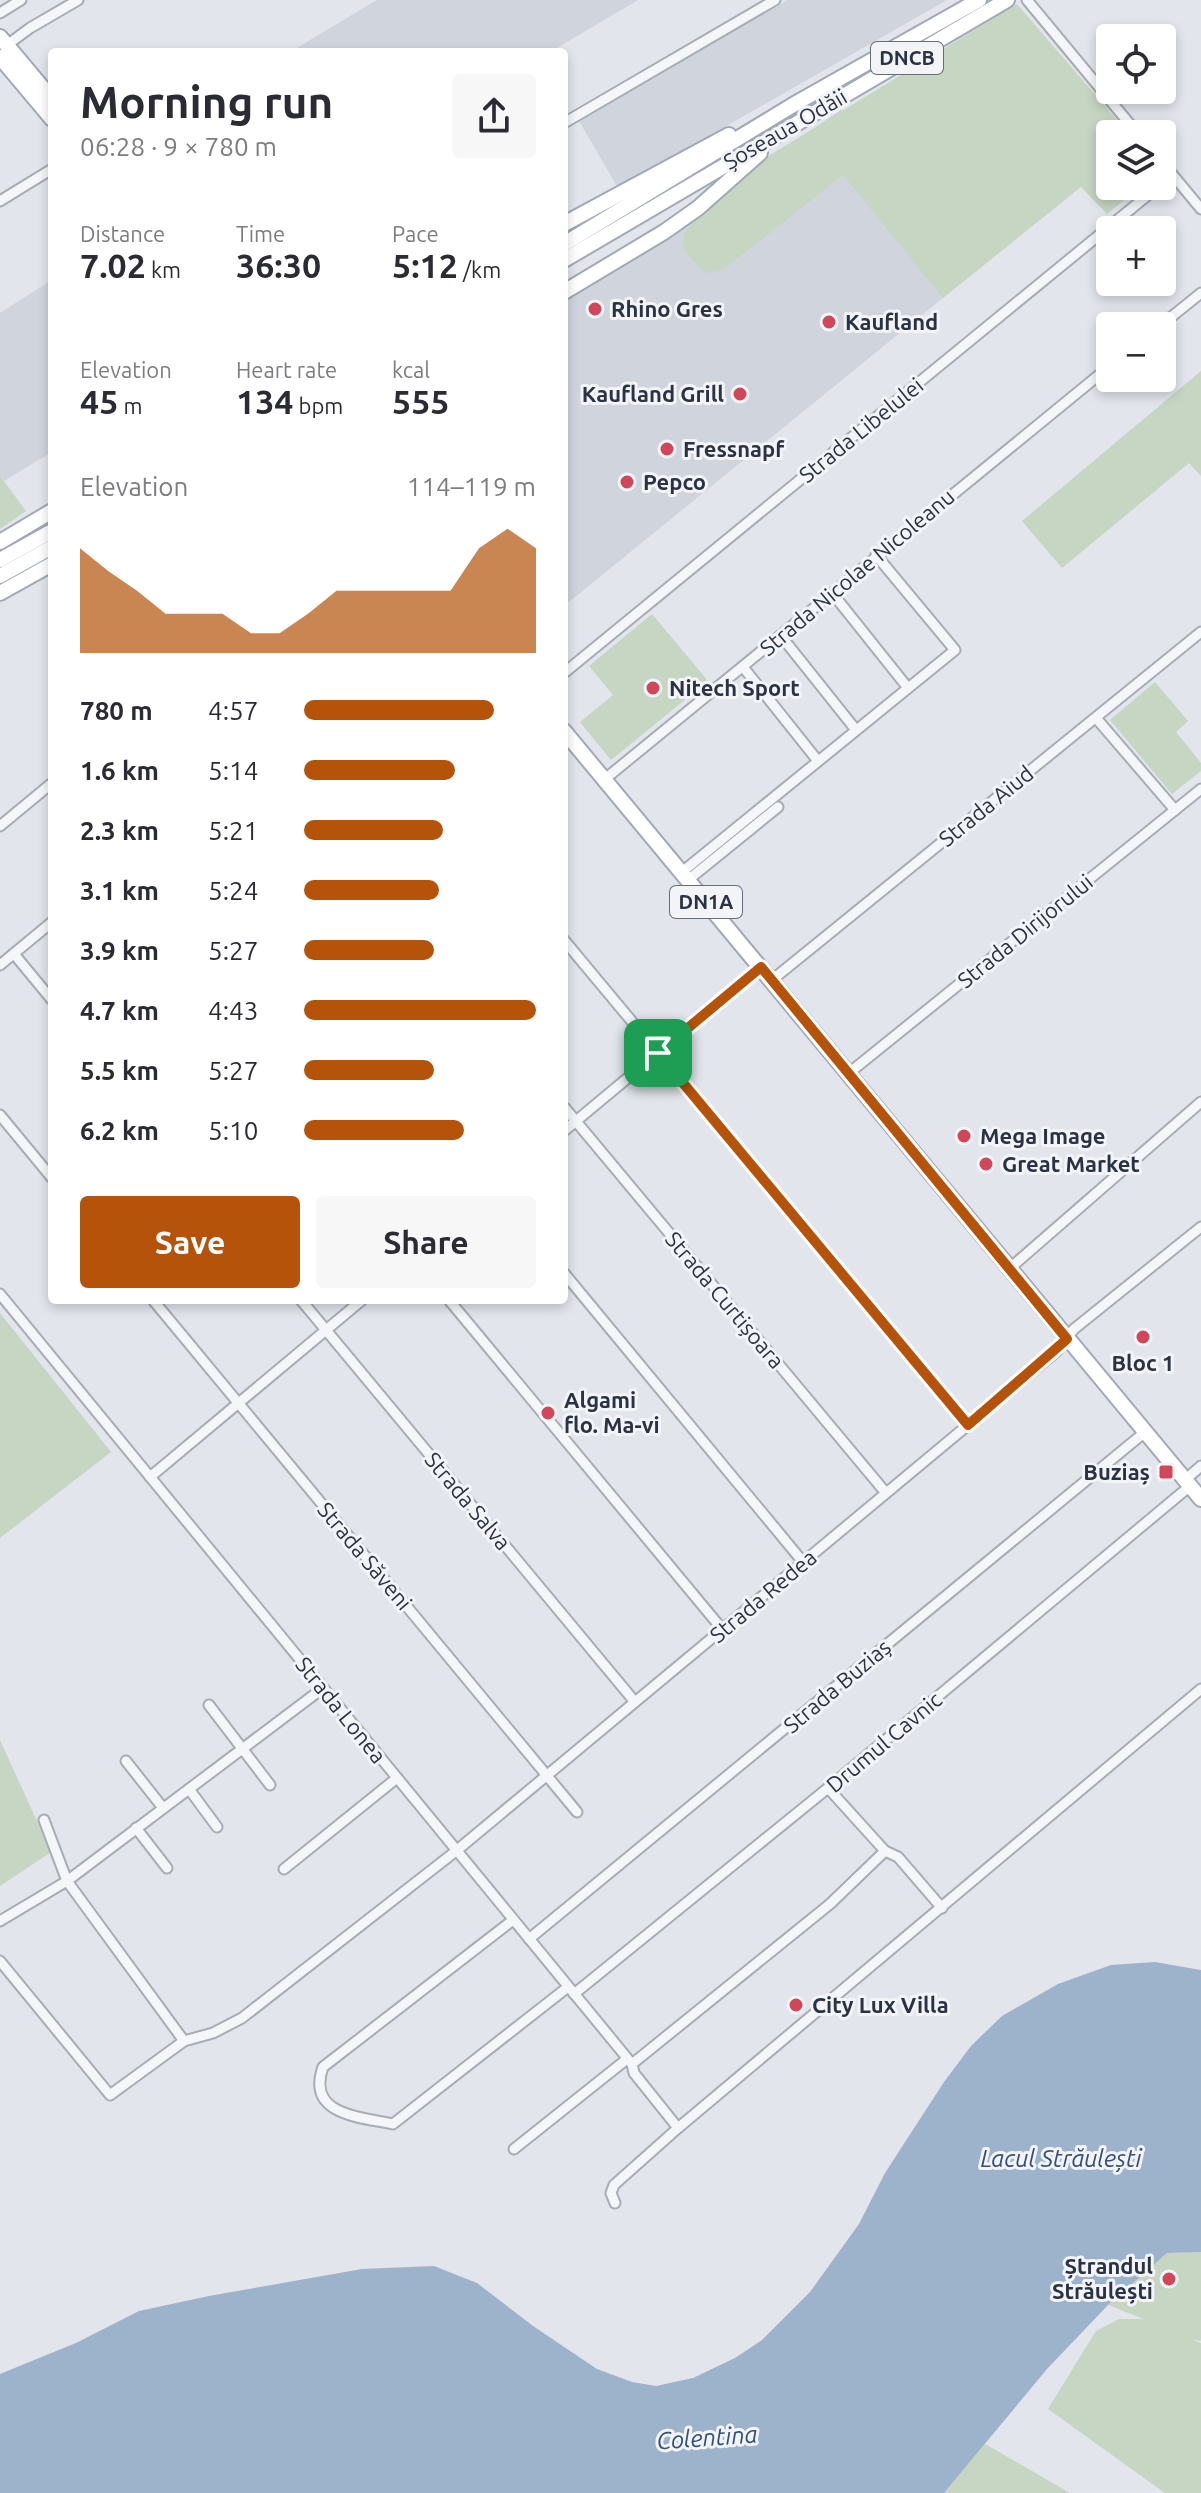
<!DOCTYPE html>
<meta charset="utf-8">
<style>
:root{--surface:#fff;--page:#f7f7f7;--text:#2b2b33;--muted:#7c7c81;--accent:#b45309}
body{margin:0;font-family:Ubuntu,sans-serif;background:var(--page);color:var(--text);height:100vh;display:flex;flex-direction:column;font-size:30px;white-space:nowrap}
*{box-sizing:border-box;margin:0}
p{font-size:26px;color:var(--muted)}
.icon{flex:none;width:44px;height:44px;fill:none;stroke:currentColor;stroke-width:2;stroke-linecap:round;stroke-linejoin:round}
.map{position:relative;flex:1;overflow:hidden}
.drawer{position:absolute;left:48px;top:48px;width:520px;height:1256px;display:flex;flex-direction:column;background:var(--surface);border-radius:8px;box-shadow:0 4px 12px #0003}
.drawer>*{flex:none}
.controls{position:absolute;left:1096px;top:24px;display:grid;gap:16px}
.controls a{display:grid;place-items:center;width:80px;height:80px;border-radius:8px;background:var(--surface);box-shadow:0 4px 12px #0003;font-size:40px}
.pin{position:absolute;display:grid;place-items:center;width:68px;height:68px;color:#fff;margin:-34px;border-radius:16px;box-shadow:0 4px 12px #0006}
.round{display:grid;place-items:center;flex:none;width:84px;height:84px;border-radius:8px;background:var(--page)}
.head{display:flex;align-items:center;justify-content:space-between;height:136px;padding:0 32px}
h1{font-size:44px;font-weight:700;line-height:60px}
.stats{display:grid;grid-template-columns:repeat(3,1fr);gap:12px;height:136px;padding:8px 32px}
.stats div{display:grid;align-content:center}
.stats b{font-size:34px;font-weight:700}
.stats small{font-size:22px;font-weight:400}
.stats p{font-size:22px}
.chart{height:224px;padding:16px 32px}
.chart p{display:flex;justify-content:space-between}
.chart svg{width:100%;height:144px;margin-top:8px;fill:var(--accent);opacity:.7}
.cta{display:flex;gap:16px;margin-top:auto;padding:16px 32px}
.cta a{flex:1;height:92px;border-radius:8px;background:var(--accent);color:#fff;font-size:32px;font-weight:700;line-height:92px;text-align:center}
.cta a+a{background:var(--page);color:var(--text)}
ul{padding:0 32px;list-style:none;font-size:26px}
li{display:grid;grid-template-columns:128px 96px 1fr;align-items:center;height:60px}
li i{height:20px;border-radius:10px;background:var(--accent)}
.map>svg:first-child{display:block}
.built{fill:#d0d4dd}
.green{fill:#c7d5c3}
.water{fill:#9db2cb}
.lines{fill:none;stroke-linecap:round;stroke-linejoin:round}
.minor-casing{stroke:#a7acb5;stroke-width:13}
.primary-casing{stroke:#a1a9b7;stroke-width:18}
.minor{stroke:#f5f6f9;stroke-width:9}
.primary{stroke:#fff;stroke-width:14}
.route-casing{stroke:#fff;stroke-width:16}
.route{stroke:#b45309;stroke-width:10}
.poi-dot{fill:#d14658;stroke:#f2f4f8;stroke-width:3}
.labels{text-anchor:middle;stroke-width:6;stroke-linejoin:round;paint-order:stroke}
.shield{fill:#f2f4f8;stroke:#666c79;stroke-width:2}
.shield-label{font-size:20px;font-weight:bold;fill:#2a3243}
.street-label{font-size:22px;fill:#2a3243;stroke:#f2f4f8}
.poi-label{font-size:22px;font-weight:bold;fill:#2a3243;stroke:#f2f4f8;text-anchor:start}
.water-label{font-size:24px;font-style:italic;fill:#335078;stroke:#f2f4f8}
</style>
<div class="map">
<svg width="1201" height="2493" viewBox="0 0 1201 2493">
<rect width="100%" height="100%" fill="#e2e5eb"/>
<g class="built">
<path d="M377,0H638L550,52H290Z"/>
<path d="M788,0H947L618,188L579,121Z"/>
<path d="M842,109L976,271L564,606V298Z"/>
<path d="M52,280V452L4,481L0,476V313Z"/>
</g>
<g class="green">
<path d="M1017,4L1129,134H1110V186H1141L1107,214L1081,187L943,298L843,175L723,270L708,273L701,270L683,248L684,234L693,220L754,165Z"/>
<path d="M1201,371V476L1189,463L1062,568L1022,521Z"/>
<path d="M0,476L26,511L0,529Z"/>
<path d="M652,614L708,681L611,760L580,722L613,695L589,666Z"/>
<path d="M1155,682L1188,721L1176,732L1201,763V771L1172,794L1110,720Z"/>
<path d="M0,1313L111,1452L0,1538Z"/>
<path d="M0,1740L51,1852L0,1886Z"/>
<path d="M1201,2252V2341L1191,2339L1201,2343V2493H1165L1048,2409L1096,2331L1119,2319H1144L1108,2305L1167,2253Z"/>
<path d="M985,2444L1070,2493H944Z"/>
</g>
<path class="water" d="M1155,1962L1201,1970V2252L1167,2253L1108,2305L1047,2369L944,2493H0V2374L76,2343L139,2311L209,2296L362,2269L434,2266L477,2283L533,2326L597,2369L632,2382L656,2386L693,2378L735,2358L762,2340L810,2292L859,2224L885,2173L944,2082L971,2046L1002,2016L1058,1984L1111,1965Z"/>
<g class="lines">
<g class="minor-casing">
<g id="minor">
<path d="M1027,0L1138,134"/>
<path d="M0,13L21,0"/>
<path d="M7,45L30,28L78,0"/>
<path d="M564,123L775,0"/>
<path d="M1162,162L1201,209"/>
<path d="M0,201L52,169"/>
<path d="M1160,326L1201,293"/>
<path d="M833,594L908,688"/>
<path d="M781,636L856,730"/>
<path d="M743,667L818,761"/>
<path d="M564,673L1159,186"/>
<path d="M1096,718L1175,810"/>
<path d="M605,779C774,642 941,503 1110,366"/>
<path d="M0,826L52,783"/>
<path d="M682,872L955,650L876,555"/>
<path d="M688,880L778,807"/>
<path d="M564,940L968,1425"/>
<path d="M14,954L52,1000"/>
<path d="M0,965L52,922"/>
<path d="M772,980L1201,632"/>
<path d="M849,1073L1201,789"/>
<path d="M564,1107L886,1493"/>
<path d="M0,1115L52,1178"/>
<path d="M564,1131L761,967"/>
<path d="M1009,1269L1201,1102"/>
<path d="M564,1273L803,1562"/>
<path d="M0,1294L632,2064L634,2073L678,2128"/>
<path d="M153,1300L577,1812"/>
<path d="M301,1300L635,1702"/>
<path d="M449,1300L722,1629"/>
<path d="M150,1477L362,1300"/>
<path d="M1185,1480L1201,1466"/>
<path d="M209,1705L270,1785"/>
<path d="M126,1761L163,1808"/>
<path d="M828,1788L885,1851L898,1857L942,1908"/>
<path d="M189,1789L217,1827"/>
<path d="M44,1820L67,1881L184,2041"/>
<path d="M136,1828L167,1868"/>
<path d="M284,1869L397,1778"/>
<path d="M513,1920L323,2067C306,2115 360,2117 393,2124L568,1987"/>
<path d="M0,1921L67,1881L323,1688"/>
<path d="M529,1939L1145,1432"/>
<path d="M0,1961L110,2095L184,2041L213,2033L242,2018L456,1851L1057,1351L1074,1329L1201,1227"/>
<path d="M574,1994L828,1788L1190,1486"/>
<path d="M632,2064L830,1904L885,1851"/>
<path d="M514,2149L627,2059"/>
<path d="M615,2203L611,2193L614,2185L678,2128L1201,1689"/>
</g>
</g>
<g class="primary-casing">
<g id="primary">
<path d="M0,37L52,99"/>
<path d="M0,57L52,119"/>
<path d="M564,224L729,135"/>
<path d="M564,244L798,102L979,0"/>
<path d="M564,260L1007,0"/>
<path d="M564,292L664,232L698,208L760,153"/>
<path d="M0,542L52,511"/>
<path d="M0,560L52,531"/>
<path d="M0,576L52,547"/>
<path d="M0,593L52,564"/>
<path d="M564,731L1201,1499"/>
</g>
</g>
<use href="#minor" class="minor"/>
<use href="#primary" class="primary"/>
</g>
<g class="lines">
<g class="route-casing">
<path id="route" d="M761,967L1067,1339L968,1425L658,1053Z"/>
</g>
<use href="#route" class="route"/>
</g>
<g class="poi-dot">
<circle cx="595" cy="309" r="8"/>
<circle cx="829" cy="322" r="8"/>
<circle cx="740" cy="394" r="8"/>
<circle cx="667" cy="449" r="8"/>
<circle cx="627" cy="482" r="8"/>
<circle cx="653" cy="688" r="8"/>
<circle cx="964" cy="1136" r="8"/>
<circle cx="986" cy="1164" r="8"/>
<circle cx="1143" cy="1337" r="8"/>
<circle cx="548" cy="1413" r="8"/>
<rect x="1158" y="1464" width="16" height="16" rx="4"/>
<circle cx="796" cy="2005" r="8"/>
<circle cx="1169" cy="2279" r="8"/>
</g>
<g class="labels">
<g class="shield">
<rect x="871" y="42" width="72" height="32" rx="6"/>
<rect x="670" y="886" width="72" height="32" rx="6"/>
</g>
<g class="shield-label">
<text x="907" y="65">DNCB</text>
<text x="706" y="909">DN1A</text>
</g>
<g class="street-label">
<text transform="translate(785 129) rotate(-30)" y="8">Șoseaua Odăii</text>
<text transform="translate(861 430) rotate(-39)" y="8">Strada Libelulei</text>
<text transform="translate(857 572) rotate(-40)" y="8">Strada Nicolae Nicoleanu</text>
<text transform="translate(986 806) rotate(-39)" y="8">Strada Aiud</text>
<text transform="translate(1025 931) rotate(-39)" y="8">Strada Dirijorului</text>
<text transform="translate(725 1300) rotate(50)" y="8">Strada Curtișoara</text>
<text transform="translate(468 1501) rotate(50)" y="8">Strada Salva</text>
<text transform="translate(365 1556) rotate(50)" y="8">Strada Săveni</text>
<text transform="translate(763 1596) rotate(-40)" y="8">Strada Redea</text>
<text transform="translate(837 1686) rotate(-40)" y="8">Strada Buziaș</text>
<text transform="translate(341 1710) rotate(51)" y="8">Strada Lonea</text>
<text transform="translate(884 1742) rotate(-40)" y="8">Drumul Cavnic</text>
</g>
<g class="poi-label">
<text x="611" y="317">Rhino Gres</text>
<text x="845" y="330">Kaufland</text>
<text x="724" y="402" text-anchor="end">Kaufland Grill</text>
<text x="683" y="457">Fressnapf</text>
<text x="643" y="490">Pepco</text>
<text x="669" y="696">Nitech Sport</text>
<text x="980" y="1144">Mega Image</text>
<text x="1002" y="1172">Great Market</text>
<text x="1143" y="1371" text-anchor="middle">Bloc 1</text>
<text x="564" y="1408">Algami<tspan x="564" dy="25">flo. Ma-vi</tspan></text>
<text x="1150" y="1480" text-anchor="end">Buziaș</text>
<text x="812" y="2013">City Lux Villa</text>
<text x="1153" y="2274" text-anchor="end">Ștrandul<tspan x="1153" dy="25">Străulești</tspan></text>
</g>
<g class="water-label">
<text x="1061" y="2167">Lacul Străulești</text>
<text transform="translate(707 2438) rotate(-4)" y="8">Colentina</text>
</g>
</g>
</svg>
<div class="controls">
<a><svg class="icon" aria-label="locate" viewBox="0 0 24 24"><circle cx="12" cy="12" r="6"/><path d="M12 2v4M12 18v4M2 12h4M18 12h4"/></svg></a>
<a><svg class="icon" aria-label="layers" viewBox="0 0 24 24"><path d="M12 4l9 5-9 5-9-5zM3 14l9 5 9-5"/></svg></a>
<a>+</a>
<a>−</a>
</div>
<div class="pin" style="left:658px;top:1053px;background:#1e9e55"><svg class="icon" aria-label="arrive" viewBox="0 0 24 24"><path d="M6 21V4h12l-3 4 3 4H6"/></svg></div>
<section class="drawer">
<div class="head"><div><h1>Morning run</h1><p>06:28 · 9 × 780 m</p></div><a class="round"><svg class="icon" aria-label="share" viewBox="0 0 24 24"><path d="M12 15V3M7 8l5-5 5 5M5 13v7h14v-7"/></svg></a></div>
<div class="stats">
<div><p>Distance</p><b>7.02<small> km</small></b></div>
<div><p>Time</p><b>36:30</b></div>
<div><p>Pace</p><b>5:12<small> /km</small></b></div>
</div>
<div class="stats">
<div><p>Elevation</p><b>45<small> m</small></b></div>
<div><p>Heart rate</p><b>134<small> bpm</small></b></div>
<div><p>kcal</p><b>555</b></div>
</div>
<div class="chart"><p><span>Elevation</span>114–119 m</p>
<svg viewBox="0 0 160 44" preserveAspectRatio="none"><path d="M0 44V12L10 19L20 25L30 32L40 32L50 32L60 38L70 38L80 32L90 25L100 25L110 25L120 25L130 25L140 12L150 6L160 12V44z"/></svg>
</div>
<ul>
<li><b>780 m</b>4:57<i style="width:82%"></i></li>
<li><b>1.6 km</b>5:14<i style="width:65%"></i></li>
<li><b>2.3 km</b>5:21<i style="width:60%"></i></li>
<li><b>3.1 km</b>5:24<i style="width:58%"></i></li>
<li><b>3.9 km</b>5:27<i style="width:56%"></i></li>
<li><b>4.7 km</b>4:43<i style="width:100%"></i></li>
<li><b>5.5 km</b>5:27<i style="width:56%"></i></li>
<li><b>6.2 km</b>5:10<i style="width:69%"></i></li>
</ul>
<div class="cta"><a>Save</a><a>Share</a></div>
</section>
</div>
